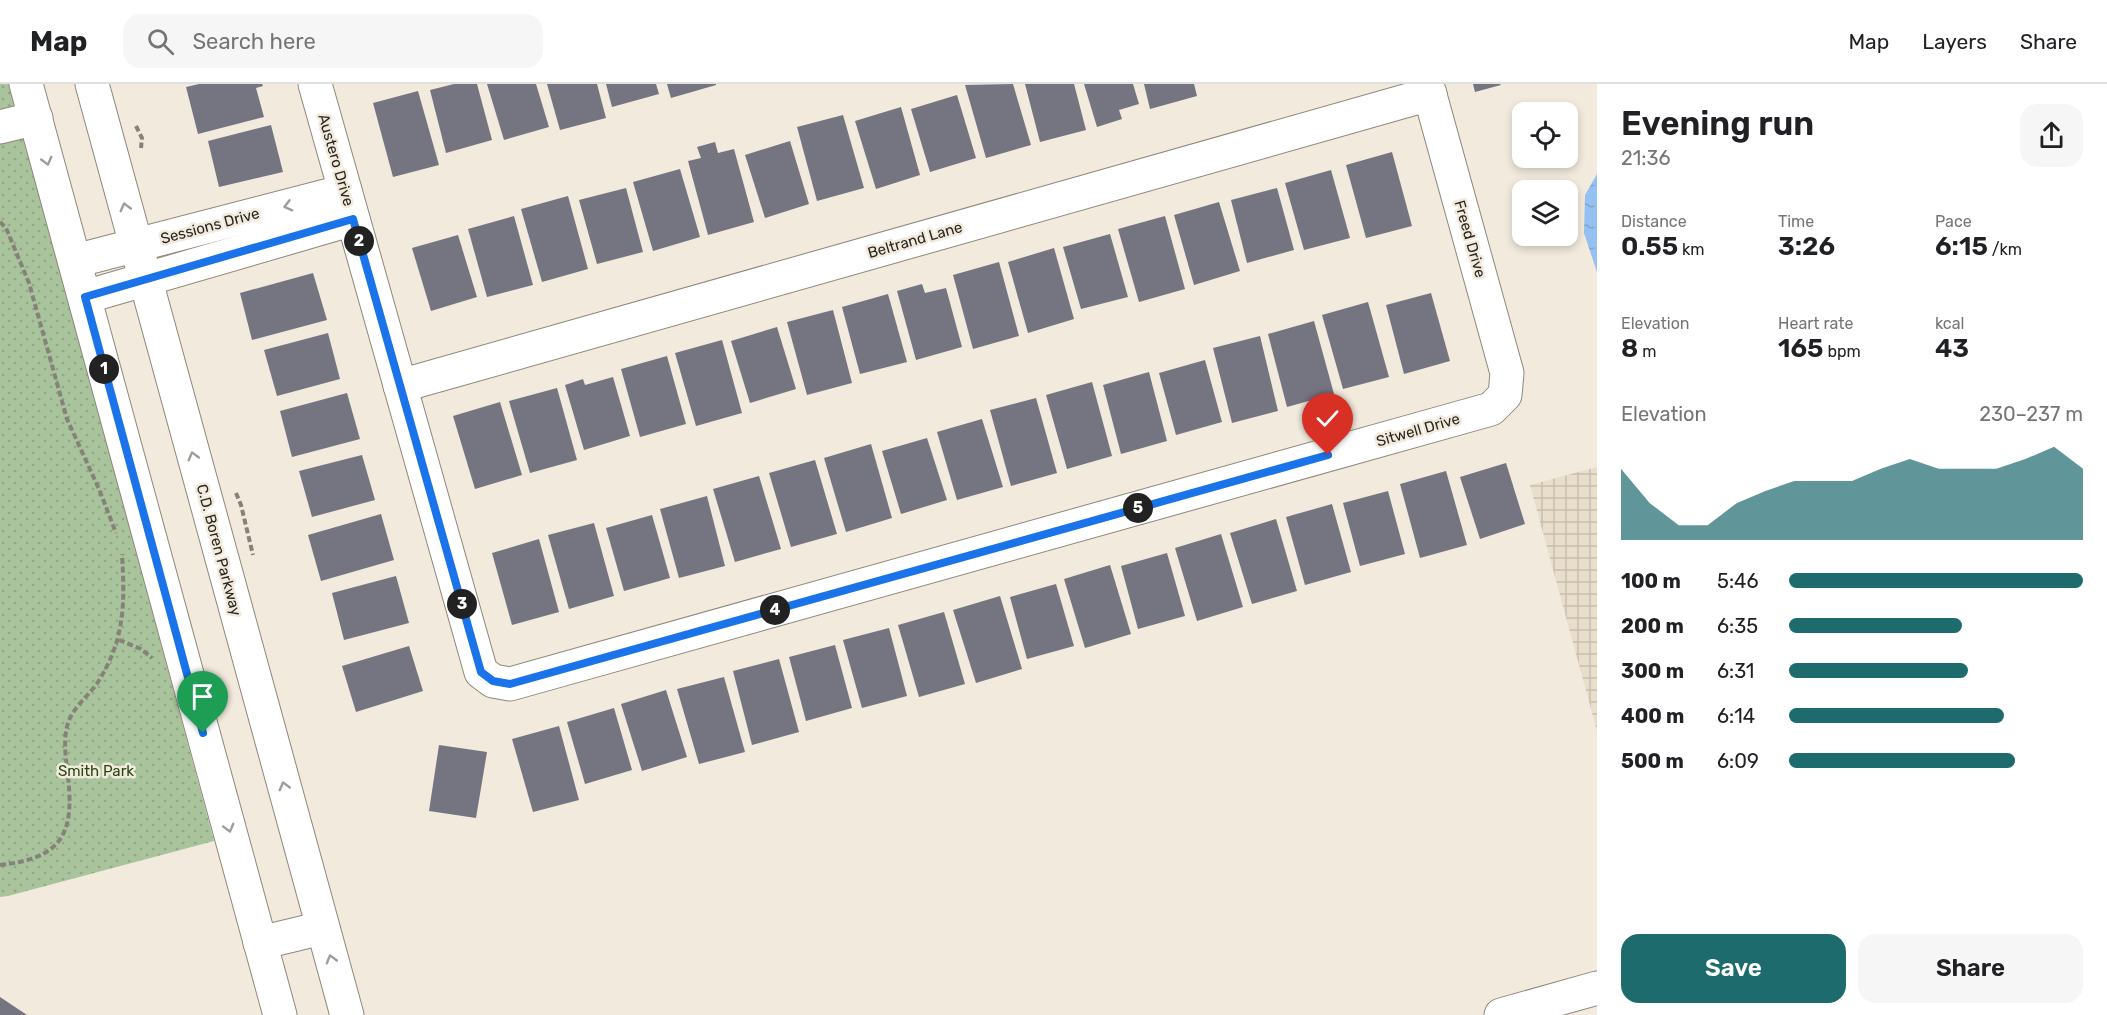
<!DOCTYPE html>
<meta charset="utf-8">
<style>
:root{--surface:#fff;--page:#f6f6f6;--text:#202124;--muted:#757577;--line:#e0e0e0;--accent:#1e6b6e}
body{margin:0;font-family:Rubik,sans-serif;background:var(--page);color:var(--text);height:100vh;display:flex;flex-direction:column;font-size:22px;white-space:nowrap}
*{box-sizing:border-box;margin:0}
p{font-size:20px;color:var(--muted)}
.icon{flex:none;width:33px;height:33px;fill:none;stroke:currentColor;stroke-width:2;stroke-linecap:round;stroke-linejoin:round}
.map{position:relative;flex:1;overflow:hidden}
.panel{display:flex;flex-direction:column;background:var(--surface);width:510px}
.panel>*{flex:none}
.controls{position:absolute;left:1512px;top:18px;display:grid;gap:12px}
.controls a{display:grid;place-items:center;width:66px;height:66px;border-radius:12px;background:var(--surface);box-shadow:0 3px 9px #0003;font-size:30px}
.pin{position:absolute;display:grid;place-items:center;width:51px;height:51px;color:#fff;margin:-62px -26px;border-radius:50% 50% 50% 0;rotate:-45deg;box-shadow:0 0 6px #0007}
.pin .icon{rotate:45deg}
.km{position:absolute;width:30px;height:30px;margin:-15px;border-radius:50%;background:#222;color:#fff;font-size:16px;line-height:30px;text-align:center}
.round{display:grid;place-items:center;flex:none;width:63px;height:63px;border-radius:18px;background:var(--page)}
.summary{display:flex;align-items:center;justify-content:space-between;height:102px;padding:0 24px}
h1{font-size:33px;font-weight:600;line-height:45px}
.metrics{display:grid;grid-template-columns:repeat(3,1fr);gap:9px;height:102px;padding:6px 24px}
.metrics div{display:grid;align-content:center}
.metrics b{font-size:26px;font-weight:600}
.metrics small{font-size:16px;font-weight:400}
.metrics p{font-size:16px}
.chart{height:168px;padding:12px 24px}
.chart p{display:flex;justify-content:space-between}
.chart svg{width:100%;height:108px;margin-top:6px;fill:var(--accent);opacity:.7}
.primary-button{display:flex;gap:12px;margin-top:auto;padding:12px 24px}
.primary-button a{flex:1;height:69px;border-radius:18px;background:var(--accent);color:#fff;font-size:24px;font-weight:600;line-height:69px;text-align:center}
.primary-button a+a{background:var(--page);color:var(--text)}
ul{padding:0 24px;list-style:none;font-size:20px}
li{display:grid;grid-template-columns:96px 72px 1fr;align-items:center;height:45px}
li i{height:15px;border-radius:8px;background:var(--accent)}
header{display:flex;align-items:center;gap:36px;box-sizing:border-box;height:84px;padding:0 30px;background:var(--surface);border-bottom:2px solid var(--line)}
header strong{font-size:28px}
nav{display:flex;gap:33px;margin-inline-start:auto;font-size:21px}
.search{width:420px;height:54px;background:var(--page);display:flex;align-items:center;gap:15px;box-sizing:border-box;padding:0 21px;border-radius:18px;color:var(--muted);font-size:22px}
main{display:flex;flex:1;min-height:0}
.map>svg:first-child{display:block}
.industrial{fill:url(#industrial-grid)}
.park{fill:url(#park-dots)}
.water{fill:url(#water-ripples)}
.building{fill:#757481}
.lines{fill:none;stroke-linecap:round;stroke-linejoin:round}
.minor-casing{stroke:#8e877c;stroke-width:35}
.major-casing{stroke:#8e877c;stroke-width:35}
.path{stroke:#878279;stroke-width:4;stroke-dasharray:6 3;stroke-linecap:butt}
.minor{stroke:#fff;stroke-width:33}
.major{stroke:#fff;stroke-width:33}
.oneway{stroke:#9e9d9b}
.route-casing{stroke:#fff;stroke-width:12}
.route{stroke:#1a73e8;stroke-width:8}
.labels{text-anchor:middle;stroke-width:5;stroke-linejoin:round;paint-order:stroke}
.street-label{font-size:15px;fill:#282520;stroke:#f1eadd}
.park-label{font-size:15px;fill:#264810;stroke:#f1eadd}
</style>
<header>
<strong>Map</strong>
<div class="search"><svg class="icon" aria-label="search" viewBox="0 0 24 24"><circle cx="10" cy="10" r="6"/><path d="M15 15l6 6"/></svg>Search here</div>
<nav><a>Map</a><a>Layers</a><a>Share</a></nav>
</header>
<main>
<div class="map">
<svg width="1597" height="931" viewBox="0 0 1597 931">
<defs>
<pattern id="industrial-grid" width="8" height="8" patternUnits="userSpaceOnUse" patternTransform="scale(1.5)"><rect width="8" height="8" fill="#e9decb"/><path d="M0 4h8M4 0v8" fill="none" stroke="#c8beae"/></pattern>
<pattern id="park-dots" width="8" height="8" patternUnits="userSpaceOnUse" patternTransform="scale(1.5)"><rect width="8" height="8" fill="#a9c49c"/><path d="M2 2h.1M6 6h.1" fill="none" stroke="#91a886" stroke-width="1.8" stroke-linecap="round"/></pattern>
<pattern id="water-ripples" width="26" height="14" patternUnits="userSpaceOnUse" patternTransform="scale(1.5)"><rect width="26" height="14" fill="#94c1f1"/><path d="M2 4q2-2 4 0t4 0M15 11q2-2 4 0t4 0" fill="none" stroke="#80a6ce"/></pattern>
</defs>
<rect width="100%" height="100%" fill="#f1eadd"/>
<path class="industrial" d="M1597,383V647L1530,401Z"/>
<path class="park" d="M0,0H10L214,757L8,812L0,813Z"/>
<path class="water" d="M1597,90V188L1584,149L1585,111Z"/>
<g class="building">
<path d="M199,0H262L263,2L256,4L264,33L198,50L186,3Z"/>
<path d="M454,0H477L492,56L446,69L430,6Z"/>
<path d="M487,0H536L549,43L504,56Z"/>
<path d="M547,0H597L606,34L560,46Z"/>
<path d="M606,0H656L659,10L612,23Z"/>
<path d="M667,0H716V1L671,14Z"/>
<path d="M1013,0L1031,61L986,74L965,1Z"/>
<path d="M1025,0H1074L1086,46L1040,58Z"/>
<path d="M1084,0H1133L1139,20L1119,26L1122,35L1097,43Z"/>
<path d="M1144,0H1194L1197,12L1150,25Z"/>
<path d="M1473,0H1500L1501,1L1475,8Z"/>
<path d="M418,7L439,81L393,93L373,19Z"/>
<path d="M957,11L976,74L930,88L911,25Z"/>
<path d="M901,23L920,91L876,105L855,37Z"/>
<path d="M843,31L864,104L817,117L797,43Z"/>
<path d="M271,41L283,88L219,103L208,57Z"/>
<path d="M790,57L809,120L765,134L745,71Z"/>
<path d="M715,58L718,69L734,65L754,138L708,151L688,77L701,74L697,63Z"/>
<path d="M1392,68L1412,142L1366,154L1346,81Z"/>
<path d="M680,85L700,153L653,167L633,98Z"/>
<path d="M1331,86L1350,154L1304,166L1285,99Z"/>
<path d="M626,104L643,168L597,180L579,116Z"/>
<path d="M1277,104L1294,166L1247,179L1231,116Z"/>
<path d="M568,112L588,185L542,198L521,125Z"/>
<path d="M1219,118L1240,187L1194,201L1174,131Z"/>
<path d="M514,132L533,201L487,213L468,145Z"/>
<path d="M1165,132L1185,205L1139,218L1118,145Z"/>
<path d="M1110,150L1128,213L1081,225L1063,163Z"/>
<path d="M458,151L477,213L431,227L412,164Z"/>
<path d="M1054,164L1074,235L1028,249L1008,178Z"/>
<path d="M999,178L1019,252L973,265L953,191Z"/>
<path d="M313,189L327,236L252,256L240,209Z"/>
<path d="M922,200L925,209L946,204L962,263L916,276L897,207Z"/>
<path d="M1431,209L1450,277L1404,290L1386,221Z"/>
<path d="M888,210L907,278L860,290L842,223Z"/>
<path d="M1368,218L1389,293L1343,305L1322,231Z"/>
<path d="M833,226L852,299L807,311L787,238Z"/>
<path d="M1314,237L1334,310L1287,323L1268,250Z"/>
<path d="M777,243L796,305L750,319L731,257Z"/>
<path d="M328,249L340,295L277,312L264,266Z"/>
<path d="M1260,252L1278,327L1232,339L1213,264Z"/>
<path d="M722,256L742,329L696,342L675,269Z"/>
<path d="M667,272L686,340L640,353L621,285Z"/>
<path d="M1205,276L1222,338L1176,351L1159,289Z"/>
<path d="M1149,288L1167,357L1121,370L1103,301Z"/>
<path d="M613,293L630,352L584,366L565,301L583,295L585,301Z"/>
<path d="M1092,298L1112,372L1067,385L1046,311Z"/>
<path d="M557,304L577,376L530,389L509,317Z"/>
<path d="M347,309L360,355L292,373L280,327Z"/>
<path d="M1036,314L1057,389L1011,402L990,326Z"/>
<path d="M500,318L522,391L475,405L453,332Z"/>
<path d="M982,335L1003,403L957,416L937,348Z"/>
<path d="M927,354L947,416L901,430L882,367Z"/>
<path d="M871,360L892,434L846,448L824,374Z"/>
<path d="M362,371L375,416L312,433L299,387Z"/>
<path d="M815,376L837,450L791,463L769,389Z"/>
<path d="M1506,379L1525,440L1480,455L1460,393Z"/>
<path d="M1446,387L1467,461L1420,474L1400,400Z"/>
<path d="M759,392L781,465L735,478L713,405Z"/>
<path d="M1388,407L1405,470L1360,482L1343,419Z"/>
<path d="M707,412L725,482L679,494L660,425Z"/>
<path d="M1332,420L1351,488L1305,501L1286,433Z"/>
<path d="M381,430L394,476L321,497L308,451Z"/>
<path d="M652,431L670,494L624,507L606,444Z"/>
<path d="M1276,435L1297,507L1252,520L1230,449Z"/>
<path d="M594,439L614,512L569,525L548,451Z"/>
<path d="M1221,450L1243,523L1197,537L1175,464Z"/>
<path d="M539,455L559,528L512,541L492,469Z"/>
<path d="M1167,469L1185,532L1138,545L1121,482Z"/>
<path d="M1110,481L1131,550L1085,564L1064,495Z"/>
<path d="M396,492L409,539L344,556L332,509Z"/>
<path d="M1056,500L1074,562L1027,575L1010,513Z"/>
<path d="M1000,512L1022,585L976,599L953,526Z"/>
<path d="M944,528L965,600L919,613L898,541Z"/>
<path d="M889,544L907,612L862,624L843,556Z"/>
<path d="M835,561L852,624L806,637L789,573Z"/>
<path d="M409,562L423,607L356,628L342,582Z"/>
<path d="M779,575L799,648L752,661L733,587Z"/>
<path d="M724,593L745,668L699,680L677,605Z"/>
<path d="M666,606L687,673L642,687L621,620Z"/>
<path d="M614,624L632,686L585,700L567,638Z"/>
<path d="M559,642L579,716L533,728L512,655Z"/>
<path d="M439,661L487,668L476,734L429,727Z"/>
<path d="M0,913L27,931H0Z"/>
</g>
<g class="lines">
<g class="minor-casing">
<g id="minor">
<path d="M26,0L280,931"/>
<path d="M92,0L347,931"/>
<path d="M315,0L481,588L493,597L510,600L1491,325L1505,311L1507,289L1427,0"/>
<path d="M0,43L36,34"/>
<path d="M75,177L345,107"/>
<path d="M85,213L353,135"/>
<path d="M400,302L1430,10"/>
<path d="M260,859L322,844"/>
</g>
</g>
<g class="major-casing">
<path id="major" d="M1501,931L1597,904"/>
</g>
<g class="path">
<path d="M136,42L142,54L141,64"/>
<path d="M0,138L6,144L29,199L67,335L99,405L116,449"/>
<path d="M236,409L241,421L253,471"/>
<path d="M119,556L141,565L152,574"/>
<path d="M0,781C67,774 75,745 67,684C65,668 63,649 70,634C76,621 90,610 98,598C125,555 125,520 122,470"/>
</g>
<use href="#minor" class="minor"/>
<use href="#major" class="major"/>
</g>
<defs><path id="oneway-chevron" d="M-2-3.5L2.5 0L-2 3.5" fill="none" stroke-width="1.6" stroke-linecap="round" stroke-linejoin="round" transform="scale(1.5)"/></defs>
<g class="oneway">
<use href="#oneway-chevron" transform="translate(47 77) rotate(75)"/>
<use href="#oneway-chevron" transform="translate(288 122) rotate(165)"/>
<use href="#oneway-chevron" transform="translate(125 123) rotate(-105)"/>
<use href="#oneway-chevron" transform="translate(193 372) rotate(-105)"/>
<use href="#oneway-chevron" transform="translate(284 702) rotate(-105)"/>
<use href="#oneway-chevron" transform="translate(229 744) rotate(75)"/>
<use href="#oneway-chevron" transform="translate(331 875) rotate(-106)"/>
</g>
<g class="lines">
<g class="route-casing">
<path id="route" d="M203,649L85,213L353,135L481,588L493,597L510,600L1328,371"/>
</g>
<use href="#route" class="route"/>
</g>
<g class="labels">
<g class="street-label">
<text transform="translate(336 76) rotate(74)" y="5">Austero Drive</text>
<text transform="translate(210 142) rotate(-15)" y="5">Sessions Drive</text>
<text transform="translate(1470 155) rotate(74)" y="5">Freed Drive</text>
<text transform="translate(915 156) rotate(-16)" y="5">Beltrand Lane</text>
<text transform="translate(1418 346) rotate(-16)" y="5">Sitwell Drive</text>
<text transform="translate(219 466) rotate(75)" y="5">C.D. Boren Parkway</text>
</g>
<g class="park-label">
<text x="96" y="692">Smith Park</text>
</g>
</g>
</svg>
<div class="controls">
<a><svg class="icon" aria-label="locate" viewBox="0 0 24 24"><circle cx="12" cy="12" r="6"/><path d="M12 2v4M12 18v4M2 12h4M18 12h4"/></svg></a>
<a><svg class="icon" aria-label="layers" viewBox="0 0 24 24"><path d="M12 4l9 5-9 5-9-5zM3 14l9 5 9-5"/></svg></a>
</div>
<div class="pin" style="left:203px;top:649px;background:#1e9e55"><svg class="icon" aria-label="arrive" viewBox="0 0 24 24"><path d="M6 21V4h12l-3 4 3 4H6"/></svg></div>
<div class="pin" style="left:1328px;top:371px;background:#d93025"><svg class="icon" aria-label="check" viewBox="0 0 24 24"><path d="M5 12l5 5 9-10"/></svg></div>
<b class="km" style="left:104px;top:285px">1</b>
<b class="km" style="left:359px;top:157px">2</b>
<b class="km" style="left:462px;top:520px">3</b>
<b class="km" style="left:775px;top:526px">4</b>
<b class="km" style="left:1138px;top:424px">5</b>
</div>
<section class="panel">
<div class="summary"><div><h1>Evening run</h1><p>21:36</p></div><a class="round"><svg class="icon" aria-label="share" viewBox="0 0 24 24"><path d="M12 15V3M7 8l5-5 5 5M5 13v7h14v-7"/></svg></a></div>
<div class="metrics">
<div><p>Distance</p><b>0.55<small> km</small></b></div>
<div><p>Time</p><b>3:26</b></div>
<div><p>Pace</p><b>6:15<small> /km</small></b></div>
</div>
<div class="metrics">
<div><p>Elevation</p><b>8<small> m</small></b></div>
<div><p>Heart rate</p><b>165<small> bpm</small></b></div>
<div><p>kcal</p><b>43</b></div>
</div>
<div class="chart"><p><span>Elevation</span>230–237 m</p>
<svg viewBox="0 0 160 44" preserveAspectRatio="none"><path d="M0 44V15L10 29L20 38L30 38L40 29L50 24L60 20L70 20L80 20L90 15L100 11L110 15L120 15L130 15L140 11L150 6L160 15V44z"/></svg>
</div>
<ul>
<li><b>100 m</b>5:46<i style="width:100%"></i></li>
<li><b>200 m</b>6:35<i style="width:59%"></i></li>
<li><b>300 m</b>6:31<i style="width:61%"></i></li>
<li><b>400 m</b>6:14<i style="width:73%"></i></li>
<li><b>500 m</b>6:09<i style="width:77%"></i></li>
</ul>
<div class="primary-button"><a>Save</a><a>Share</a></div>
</section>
</main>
